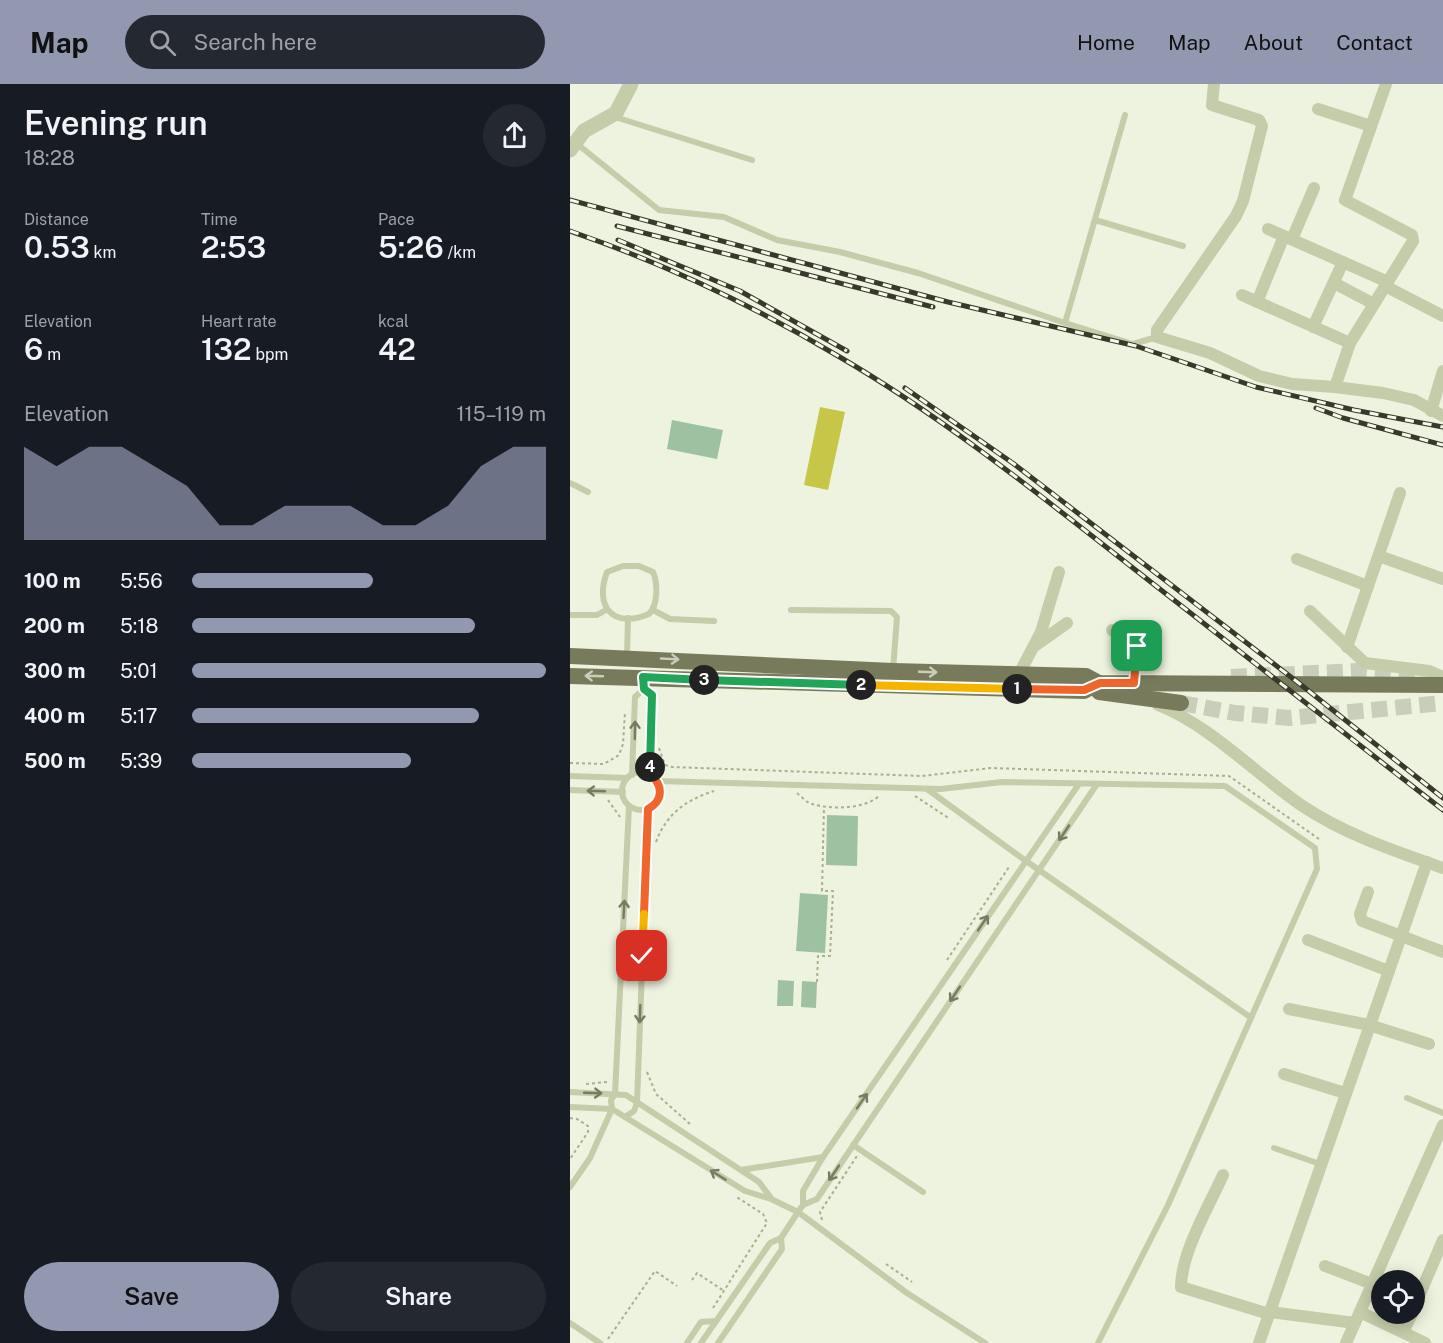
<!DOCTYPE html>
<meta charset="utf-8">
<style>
:root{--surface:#171b24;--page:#242831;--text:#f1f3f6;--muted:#9ea1a6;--accent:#9298b0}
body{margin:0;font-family:"Public Sans",sans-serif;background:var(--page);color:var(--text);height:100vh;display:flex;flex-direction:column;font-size:22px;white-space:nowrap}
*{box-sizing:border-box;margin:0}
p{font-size:20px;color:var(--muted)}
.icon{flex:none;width:33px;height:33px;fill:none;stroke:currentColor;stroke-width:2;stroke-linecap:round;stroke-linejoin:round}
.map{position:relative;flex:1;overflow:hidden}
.drawer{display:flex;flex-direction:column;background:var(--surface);width:570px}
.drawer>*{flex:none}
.fabs{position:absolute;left:801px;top:1186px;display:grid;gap:12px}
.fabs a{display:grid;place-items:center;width:54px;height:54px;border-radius:50%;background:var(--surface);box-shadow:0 3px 15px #0003;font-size:30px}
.pin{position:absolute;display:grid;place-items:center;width:51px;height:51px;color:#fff;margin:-26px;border-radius:12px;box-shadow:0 3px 9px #0006}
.km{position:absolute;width:30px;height:30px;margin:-15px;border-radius:50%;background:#222;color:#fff;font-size:16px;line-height:30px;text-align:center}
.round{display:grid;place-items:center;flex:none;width:63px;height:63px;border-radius:32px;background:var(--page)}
.head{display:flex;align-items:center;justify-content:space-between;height:102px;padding:0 24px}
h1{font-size:33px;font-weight:600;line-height:45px}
.figures{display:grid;grid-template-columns:repeat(3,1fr);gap:9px;height:102px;padding:6px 24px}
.figures div{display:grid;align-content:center}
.figures b{font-size:30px;font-weight:600}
.figures small{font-size:16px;font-weight:400}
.figures p{font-size:16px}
.chart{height:168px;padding:12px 24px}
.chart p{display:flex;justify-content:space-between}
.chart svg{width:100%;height:108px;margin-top:6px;fill:var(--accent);opacity:.7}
.action{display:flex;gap:12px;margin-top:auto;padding:12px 24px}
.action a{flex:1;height:69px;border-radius:36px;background:var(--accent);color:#111;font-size:24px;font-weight:600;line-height:69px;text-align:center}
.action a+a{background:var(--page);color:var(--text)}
ul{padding:0 24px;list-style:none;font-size:20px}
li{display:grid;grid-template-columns:96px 72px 1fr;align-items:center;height:45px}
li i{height:15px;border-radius:8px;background:var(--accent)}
header{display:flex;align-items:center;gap:36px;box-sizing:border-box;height:84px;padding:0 30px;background:var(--accent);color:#111}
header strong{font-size:28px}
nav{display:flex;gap:33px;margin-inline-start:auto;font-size:21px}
.search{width:420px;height:54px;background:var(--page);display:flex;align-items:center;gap:15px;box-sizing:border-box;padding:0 21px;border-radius:33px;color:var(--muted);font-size:22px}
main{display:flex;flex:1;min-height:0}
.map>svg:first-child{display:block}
.green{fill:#9ec2a1}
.building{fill:#c7c649}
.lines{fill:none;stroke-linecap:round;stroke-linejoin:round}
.primary-tunnel{stroke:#c9ceba;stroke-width:16;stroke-dasharray:16 8;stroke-linecap:butt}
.path{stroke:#aaaf8e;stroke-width:2;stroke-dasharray:3 3;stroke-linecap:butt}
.service{stroke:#c4ccaa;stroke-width:6}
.minor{stroke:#c4ccaa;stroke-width:12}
.tertiary{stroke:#c4ccaa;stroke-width:15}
.primary{stroke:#787b5b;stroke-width:16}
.rail-casing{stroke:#38392a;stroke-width:5}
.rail{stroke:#f6faeb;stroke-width:3;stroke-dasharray:9;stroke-linecap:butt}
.oneway{stroke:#caceb9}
.oneway2{stroke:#777b64}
.split-1-casing{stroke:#fff;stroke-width:12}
.split-2-casing{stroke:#fff;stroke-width:12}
.split-3-casing{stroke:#fff;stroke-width:12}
.split-4-casing{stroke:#fff;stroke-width:12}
.split-5-casing{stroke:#fff;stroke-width:12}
.split-6-casing{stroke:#fff;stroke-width:12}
.split-1{stroke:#f0652b;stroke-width:8}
.split-2{stroke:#f5b400;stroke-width:8}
.split-3{stroke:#22a559;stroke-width:8}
.split-4{stroke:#22a559;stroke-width:8}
.split-5{stroke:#f0652b;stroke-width:8}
.split-6{stroke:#f5b400;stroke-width:8}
</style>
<header>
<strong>Map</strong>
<div class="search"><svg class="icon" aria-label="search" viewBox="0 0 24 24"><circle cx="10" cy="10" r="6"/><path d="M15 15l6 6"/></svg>Search here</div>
<nav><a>Home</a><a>Map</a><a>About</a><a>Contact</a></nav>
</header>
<main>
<section class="drawer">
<div class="head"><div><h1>Evening run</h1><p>18:28</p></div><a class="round"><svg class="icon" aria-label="share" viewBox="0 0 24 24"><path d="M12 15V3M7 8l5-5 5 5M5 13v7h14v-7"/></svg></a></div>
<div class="figures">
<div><p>Distance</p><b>0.53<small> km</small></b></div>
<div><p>Time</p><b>2:53</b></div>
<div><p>Pace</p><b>5:26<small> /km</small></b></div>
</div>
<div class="figures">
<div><p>Elevation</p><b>6<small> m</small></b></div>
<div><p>Heart rate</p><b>132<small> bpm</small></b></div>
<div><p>kcal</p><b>42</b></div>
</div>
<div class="chart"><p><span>Elevation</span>115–119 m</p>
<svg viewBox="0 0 160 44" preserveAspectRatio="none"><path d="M0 44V6L10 14L20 6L30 6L40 14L50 22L60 38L70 38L80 30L90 30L100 30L110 38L120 38L130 30L140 14L150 6L160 6V44z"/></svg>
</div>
<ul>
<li><b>100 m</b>5:56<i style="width:51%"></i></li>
<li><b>200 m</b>5:18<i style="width:80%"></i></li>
<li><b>300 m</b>5:01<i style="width:100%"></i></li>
<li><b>400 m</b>5:17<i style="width:81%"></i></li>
<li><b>500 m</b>5:39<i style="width:62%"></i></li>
</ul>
<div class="action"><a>Save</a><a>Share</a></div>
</section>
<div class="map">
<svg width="873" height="1259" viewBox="0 0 873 1259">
<rect width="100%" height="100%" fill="#edf3de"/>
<g class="green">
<path d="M102,336L153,346L147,375L97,365Z"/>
<path d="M257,731L288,732L287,782L256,781Z"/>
<path d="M230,809L258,811L255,869L226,867Z"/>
<path d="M208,896L224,897L223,922H207Z"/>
<path d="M232,897L247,898L246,924L231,923Z"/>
</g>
<path class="building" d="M250,323L275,328L258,406L234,401Z"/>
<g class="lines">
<g class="primary-tunnel">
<path d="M661,593L788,587L847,592"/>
<path d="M611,619L665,629L719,634L873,619"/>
</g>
<g class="path">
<path d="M89,664L95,681L102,683L352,692L421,684L659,692L749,755"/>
<path d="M0,679L34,680L49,671L53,660L55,628"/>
<path d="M227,709C232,713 237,719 242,720C262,726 296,725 310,711"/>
<path d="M345,712L380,735"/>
<path d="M38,716L50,733"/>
<path d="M86,758C97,729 116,716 144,707"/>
<path d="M377,876L439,783"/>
<path d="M247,898L248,872H260L263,807H252L254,722"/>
<path d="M77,988L86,1010L120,1040"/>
<path d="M16,1000L37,998"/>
<path d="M0,1034L7,1035L18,1042V1048L0,1075"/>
<path d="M252,1136L250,1128L287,1072"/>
<path d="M316,1180L342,1198"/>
<path d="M122,1196L127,1189L154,1207"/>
<path d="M143,1224L197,1139L193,1130L165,1112"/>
<path d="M38,1255L85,1187L107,1202"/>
</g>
<g class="service">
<path d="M555,31L495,239L563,260L587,253"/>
<path d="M45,33L182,76"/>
<path d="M6,59L89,126L154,133L207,156L270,168L348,189L495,239"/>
<path d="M525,136L613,162"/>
<path d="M0,399L18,408"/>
<path d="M53,482H69L83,488C88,499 88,521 79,530C43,545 24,523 37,488Z"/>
<path d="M83,526L100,535L144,537"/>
<path d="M221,526L321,527L327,533L323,586"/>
<path d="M0,531H27L36,526"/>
<path d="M57,573L58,534"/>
<path d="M74,605L82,611L79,690"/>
<circle cx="71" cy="707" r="19"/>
<path d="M62,691L65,613L74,605"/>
<path d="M0,692L57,694"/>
<path d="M87,697L371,705L432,698L655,702L745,764L747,785L598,1121L528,1259"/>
<path d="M357,705L456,777L680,933"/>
<path d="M0,706L53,708"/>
<path d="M0,1008L56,1011L189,1098L201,1114"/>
<path d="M837,1014L873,1029"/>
<path d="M0,1023L42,1025L175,1107L201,1115L228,1128L233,1121L247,1115L527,700"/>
<path d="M55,1033L64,1027L67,1019L78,725"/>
<path d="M283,1061L353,1108"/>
<path d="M704,1064L750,1080"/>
<path d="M171,1086L253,1073"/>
<path d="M0,1103L20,1074L42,1025L41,1016L45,1010L59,722"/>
<path d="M233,1121V1107L253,1073L509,700"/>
<path d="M0,1239L30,1259"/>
<path d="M117,1259L131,1238L146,1237"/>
<path d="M131,1259L200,1159L211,1154L228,1128L337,1209L415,1259"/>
<path d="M148,1259L212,1165L211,1154"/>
</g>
<g class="minor">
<path d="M644,0L642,21L689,36L692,42L673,117L666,132L587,246V253L640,269L689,292L722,300L765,303L813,309L844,316L873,332"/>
<path d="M748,25L801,42"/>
<path d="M698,145L818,198"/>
<path d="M722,155L744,104"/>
<path d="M764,199L804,220"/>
<path d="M815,202L873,232"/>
<path d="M672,211L780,259L765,303"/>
<path d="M687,218L714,152"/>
<path d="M743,243L773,178"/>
<path d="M780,259L843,157L842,151L775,116L816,0"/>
<path d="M861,327L873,287"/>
<path d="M809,472L873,495"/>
<path d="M727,475L798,502"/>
<path d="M740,527L795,579L859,587L873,593"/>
<path d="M542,546L566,559L564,599"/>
<path d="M466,561L497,539"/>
<path d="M777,563L830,409"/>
<path d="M449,590L471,548L489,488"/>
<path d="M588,621C638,640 685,689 731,721C774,750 824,767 873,784"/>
<path d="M798,808L790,830L792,837L873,868"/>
<path d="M738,856L819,887"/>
<path d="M719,925L799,941L859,960"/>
<path d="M714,990L775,1009"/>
<path d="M653,1091C639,1122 611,1169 611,1203L699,1230"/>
<path d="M755,1182L802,1200"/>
<path d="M844,1224L873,1156"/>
<path d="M700,1228L785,1239"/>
<path d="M790,1228L855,1259"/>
<path d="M833,1248L842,1230"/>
<path d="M689,1259L857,778"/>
<path d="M776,1259L873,1041"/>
</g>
<path class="tertiary" d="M0,66L14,47L46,29L61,0"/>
<g class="primary">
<path d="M0,572L323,587L516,592L529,599L873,601"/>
<path d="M0,592L514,607L529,599"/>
<path d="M529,608L611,619"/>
</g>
<g class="rail-casing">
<g id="rail">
<path d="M0,116L378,218L566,262L686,303L784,326L873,343"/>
<path d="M47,142L363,223"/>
<path d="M0,147C93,179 184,222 268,272C378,336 477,417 577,495C676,572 774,649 873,726"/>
<path d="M48,156L170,207L277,267"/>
<path d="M335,304L444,380L730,600L873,714"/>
<path d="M746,324L773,334L873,361"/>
</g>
</g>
<use href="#rail" class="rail"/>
</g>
<defs><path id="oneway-shaft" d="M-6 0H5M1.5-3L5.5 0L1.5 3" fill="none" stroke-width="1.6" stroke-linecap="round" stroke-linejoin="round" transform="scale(1.5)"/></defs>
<g class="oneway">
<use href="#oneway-shaft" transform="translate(100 575) rotate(3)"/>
<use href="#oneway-shaft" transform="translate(358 588) rotate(2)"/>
<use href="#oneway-shaft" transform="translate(24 592) rotate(-178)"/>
</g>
<g class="oneway2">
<use href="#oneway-shaft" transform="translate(65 646) rotate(-89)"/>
<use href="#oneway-shaft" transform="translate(26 707) rotate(-178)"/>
<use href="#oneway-shaft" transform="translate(494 749) rotate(124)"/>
<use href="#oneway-shaft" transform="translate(54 825) rotate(-87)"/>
<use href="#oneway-shaft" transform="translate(413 839) rotate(-56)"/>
<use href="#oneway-shaft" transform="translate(385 910) rotate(124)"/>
<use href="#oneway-shaft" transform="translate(70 930) rotate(92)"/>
<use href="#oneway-shaft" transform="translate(23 1009) rotate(2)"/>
<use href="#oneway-shaft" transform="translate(292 1017) rotate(-55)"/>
<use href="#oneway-shaft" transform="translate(264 1089) rotate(124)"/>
<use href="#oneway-shaft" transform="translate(148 1091) rotate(-148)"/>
</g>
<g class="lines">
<g class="split-1-casing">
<path id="split-1" d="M447,605L514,606L530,599H564L567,562"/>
</g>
<g class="split-2-casing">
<path id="split-2" d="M291,601L447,605"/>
</g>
<g class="split-3-casing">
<path id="split-3" d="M134,596L291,601"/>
</g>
<g class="split-4-casing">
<path id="split-4" d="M80,683L82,611L74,605L73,593L134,596"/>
</g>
<g class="split-5-casing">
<path id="split-5" d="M74,830L78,725C94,716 93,701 80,690V683"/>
</g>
<g class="split-6-casing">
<path id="split-6" d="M72,872L74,830"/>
</g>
<use href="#split-1" class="split-1"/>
<use href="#split-2" class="split-2"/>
<use href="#split-3" class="split-3"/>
<use href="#split-4" class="split-4"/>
<use href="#split-5" class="split-5"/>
<use href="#split-6" class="split-6"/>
</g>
</svg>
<div class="fabs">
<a><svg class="icon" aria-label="locate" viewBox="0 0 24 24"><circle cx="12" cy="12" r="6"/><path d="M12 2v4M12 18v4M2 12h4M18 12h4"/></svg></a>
</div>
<div class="pin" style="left:567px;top:562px;background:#1e9e55"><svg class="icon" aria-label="arrive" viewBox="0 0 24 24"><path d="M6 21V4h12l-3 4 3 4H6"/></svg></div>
<div class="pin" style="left:72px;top:872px;background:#d93025"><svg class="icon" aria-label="check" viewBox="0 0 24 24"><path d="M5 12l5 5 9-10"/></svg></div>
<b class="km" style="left:447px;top:605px">1</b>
<b class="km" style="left:291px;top:601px">2</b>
<b class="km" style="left:134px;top:596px">3</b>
<b class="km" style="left:80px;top:683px">4</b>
</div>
</main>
